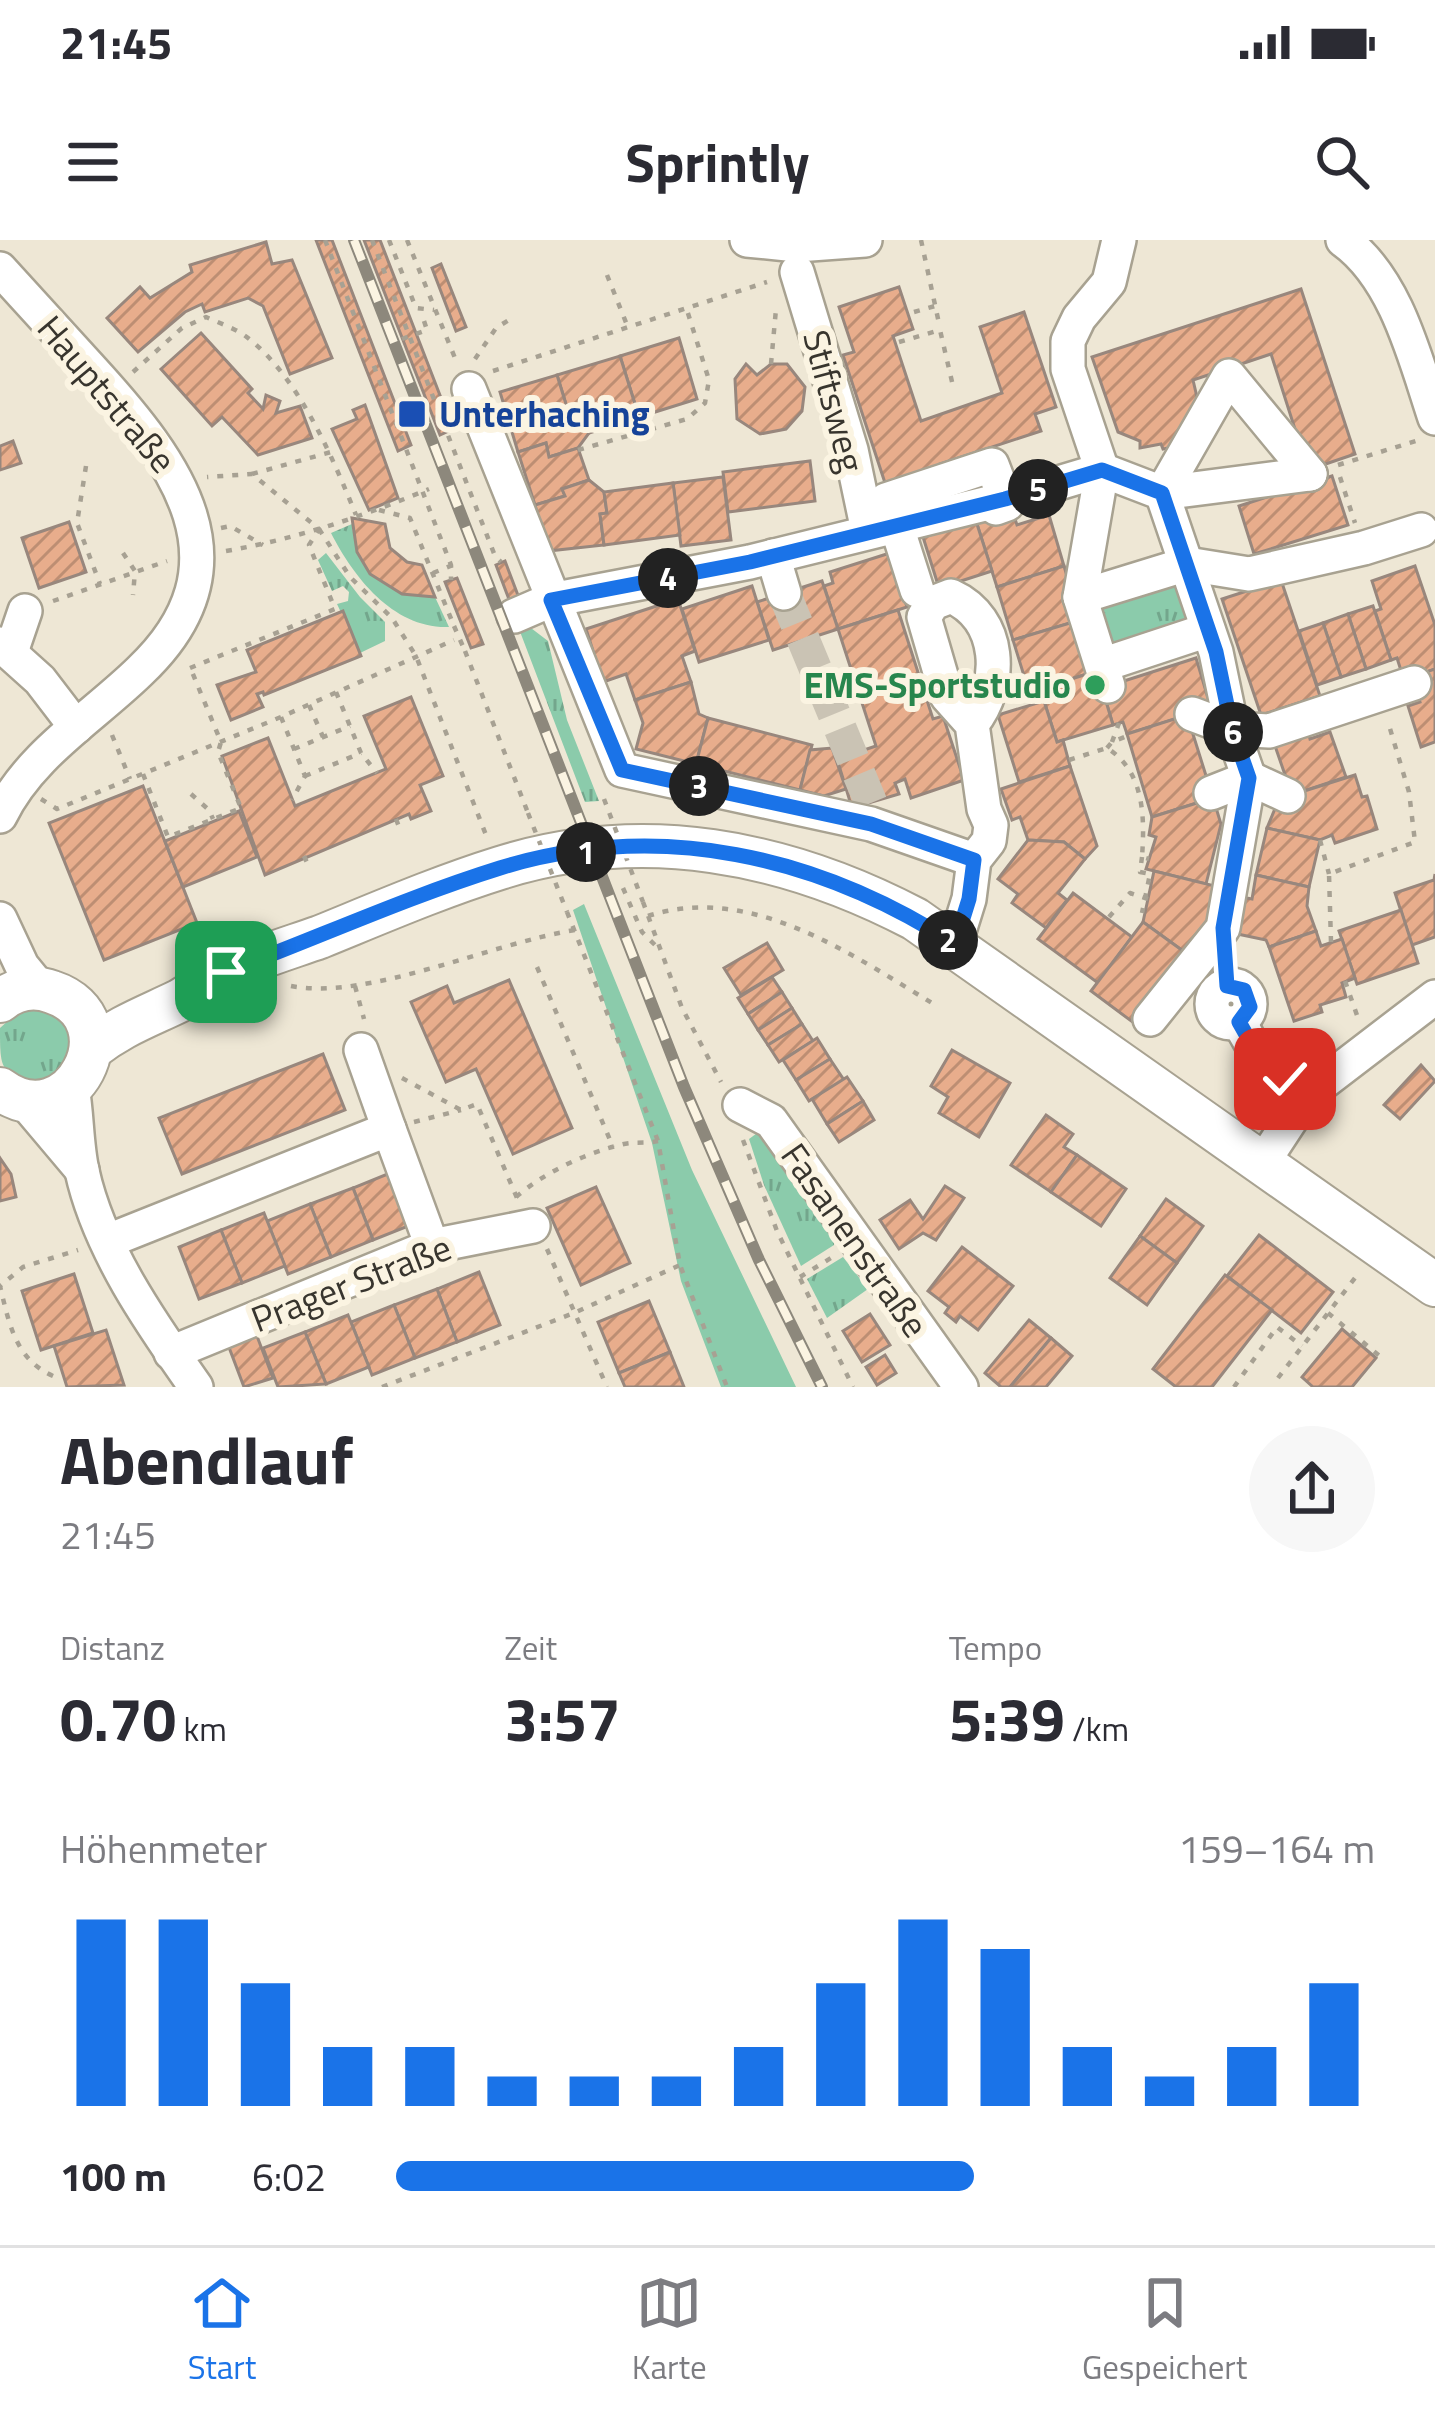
<!DOCTYPE html>
<html lang="de">
<meta charset="utf-8">
<style>
:root{--surface:#fff;--page:#f7f7f7;--text:#2b2b33;--muted:#7c7c81;--line:#e1e1e2;--accent:#1a73e8}
body{margin:0;font-family:"Titillium Web",sans-serif;background:var(--page);color:var(--text);height:100vh;display:flex;flex-direction:column;font-size:45px;white-space:nowrap}
*{box-sizing:border-box;margin:0}
p{font-size:39px;color:var(--muted)}
.icon{flex:none;width:66px;height:66px;fill:none;stroke:currentColor;stroke-width:2;stroke-linecap:round;stroke-linejoin:round}
.map{position:relative;height:1147px;overflow:hidden}
.details{display:flex;flex-direction:column;background:var(--surface);flex:1}
.details>*{flex:none}
.pin{position:absolute;display:grid;place-items:center;width:102px;height:102px;color:#fff;margin:-51px;border-radius:24px;box-shadow:0 6px 18px #0006}
.km{position:absolute;width:60px;height:60px;margin:-30px;border-radius:50%;background:#222;color:#fff;font-size:33px;line-height:60px;text-align:center}
.round{display:grid;place-items:center;flex:none;width:126px;height:126px;border-radius:63px;background:var(--page)}
.overview{display:flex;align-items:center;justify-content:space-between;height:204px;padding:0 60px}
h1{font-size:66px;font-weight:700;line-height:90px}
.figures{display:grid;grid-template-columns:repeat(3,1fr);gap:18px;height:204px;padding:12px 60px}
.figures div{display:grid;align-content:center}
.figures b{font-size:60px;font-weight:700}
.figures small{font-size:33px;font-weight:400}
.figures p{font-size:33px}
.chart{height:336px;padding:24px 60px}
.chart p{display:flex;justify-content:space-between}
.chart svg{width:100%;height:216px;margin-top:12px;stroke:var(--accent);stroke-width:6}
ul{padding:0 60px;list-style:none;font-size:39px}
li{display:grid;grid-template-columns:192px 144px 1fr;align-items:center;height:90px}
li i{height:30px;border-radius:15px;background:var(--accent)}
.status{display:flex;justify-content:space-between;align-items:center;height:84px;padding:0 60px;background:var(--surface);direction:ltr}
.status svg{height:33px;fill:currentColor}
header{display:flex;justify-content:space-between;align-items:center;height:156px;padding:0 60px;background:var(--surface);font-size:54px;font-weight:700}
.menu{display:flex;justify-content:space-around;align-items:center;height:168px;border-top:3px solid var(--line);background:var(--surface);font-size:33px;color:var(--muted)}
.menu a{display:grid;justify-items:center;gap:6px}
.menu .selected{color:var(--accent)}
.map>svg:first-child{display:block}
.grass{fill:url(#grass-tufts)}
.park{fill:#8bcbab}
.building{fill:url(#building-hatch);stroke:#98877d;stroke-width:3}
.lines{fill:none;stroke-linecap:round;stroke-linejoin:round}
.minor-tunnel{stroke:#cac3b4;stroke-width:33;stroke-dasharray:33 16;stroke-linecap:butt}
.minor-casing{stroke:#a8a291;stroke-width:38}
.major-casing{stroke:#a8a291;stroke-width:46}
.path{stroke:#a7a193;stroke-width:4.5;stroke-dasharray:6 9;stroke-linecap:butt}
.minor{stroke:#fff;stroke-width:33}
.major{stroke:#fff;stroke-width:42}
.rail-casing{stroke:#8d887c;stroke-width:12}
.rail{stroke:#fbf4e2;stroke-width:8;stroke-dasharray:22;stroke-linecap:butt}
.path-bridge{stroke:#a7a193;stroke-width:4.5;stroke-dasharray:6 9;stroke-linecap:butt}
.route-casing{stroke:#fff;stroke-width:24}
.route{stroke:#1a73e8;stroke-width:15}
.transit-dot{fill:#1a4fb4;stroke:#fbf4e2;stroke-width:4.5}
.leisure-dot{fill:#2e9e5b;stroke:#fbf4e2;stroke-width:4.5}
.labels{text-anchor:middle;stroke-width:12;stroke-linejoin:round;paint-order:stroke}
.street-label{font-size:36px;fill:#38352e;stroke:#fbf4e2}
.transit-label{font-size:36px;font-weight:bold;fill:#164399;stroke:#fbf4e2;text-anchor:start}
.leisure-label{font-size:36px;font-weight:bold;fill:#27864d;stroke:#fbf4e2;text-anchor:end}
</style>
<div class="status"><b>21:45</b><svg viewBox="0 0 49 12"><path d="M0 12V9h3v3zM5 12V6h3v6zM10 12V3h3v9zM15 12V0h3v12zM26 1h20v11H26zM47 4h2v5h-2z"/></svg></div>
<header><svg class="icon" aria-label="menu" viewBox="0 0 24 24"><path d="M4 6h16M4 12h16M4 18h16"/></svg>Sprintly<svg class="icon" aria-label="search" viewBox="0 0 24 24"><circle cx="10" cy="10" r="6"/><path d="M15 15l6 6"/></svg></header>
<div class="map">
<svg width="1435" height="1147" viewBox="0 0 1435 1147">
<defs>
<pattern id="grass-tufts" width="24" height="20" patternUnits="userSpaceOnUse" patternTransform="scale(3)"><rect width="24" height="20" fill="#8bcbab"/><path d="M3 7l-1-3M5 7V3M7 7l1-3M15 17l-1-3M17 17v-4M19 17l1-3" fill="none" stroke="#73a68c"/></pattern>
<pattern id="building-hatch" width="6" height="6" patternUnits="userSpaceOnUse" patternTransform="scale(3)"><rect width="6" height="6" fill="#e8ad8c"/><path d="M-1 1l2-2M0 6l6-6M5 7l2-2" fill="none" stroke="#bd8e73"/></pattern>
</defs>
<rect width="100%" height="100%" fill="#eee7d5"/>
<g class="grass">
<path d="M352,284C356,330 388,359 435,357L449,387C394,389 354,338 331,293Z"/>
<path d="M326,313L360,357L385,382V401L360,413L337,364L348,361L349,352L343,346L332,351L318,320Z"/>
<path d="M1182,335L1198,384L1114,412L1098,362Z"/>
<path d="M527,385L548,401L567,480L599,561L585,562L519,389Z"/>
<path d="M31,768C64,771 71,791 70,820L42,844C0,833 0,832 0,788L19,771Z"/>
<path d="M760,891L834,1000V1005L801,1026L764,945L749,899Z"/>
<path d="M843,1017L868,1049L827,1078L807,1039Z"/>
</g>
<path class="park" d="M584,664L692,930L796,1147H721L681,1041L652,903L573,670Z"/>
<g class="building">
<path d="M316,0H332L411,205L398,211Z"/>
<path d="M364,0H380L453,189L440,195Z"/>
<path d="M266,2L272,24L292,20L332,118L290,134L263,66L248,58L205,72L202,64L185,72L138,112L107,78L140,47L150,58L192,32L190,25Z"/>
<path d="M441,24L466,87L456,91L432,28Z"/>
<path d="M899,47L913,89L893,96L921,181L1002,153L980,87L1024,72L1056,167L1035,174L1041,191L940,224L943,234L888,252L843,115L854,112L839,67Z"/>
<path d="M1301,49L1355,214L1308,230L1271,114L1193,140L1200,170L1174,207L1163,209L1161,204L1140,208V201L1118,192L1092,117Z"/>
<path d="M201,93L252,149L248,153L263,169L266,155L280,161L276,173L300,166L312,198L258,215L222,177L212,186L161,129Z"/>
<path d="M679,98L697,159L639,177L620,116Z"/>
<path d="M620,116L639,177L589,193L582,170L569,174L557,135Z"/>
<path d="M746,124L757,135L771,124H787L805,147L802,171L786,189L760,194L737,179L735,139Z"/>
<path d="M557,135L569,174L582,170L589,193L578,208L549,217L546,203L518,212L500,152Z"/>
<path d="M365,165L398,258L369,270L332,189L357,179L353,170Z"/>
<path d="M13,201L21,223L0,230V206Z"/>
<path d="M546,203L549,217L578,208L589,240L562,249L565,256L535,265L518,212Z"/>
<path d="M810,221L815,261L728,272L723,232Z"/>
<path d="M1332,236L1348,285L1254,314L1239,266Z"/>
<path d="M723,237L731,300L681,306L673,243Z"/>
<path d="M589,240L604,252L607,273L600,274L604,305L548,311L535,265L565,256L562,249Z"/>
<path d="M673,243L680,295L604,305L600,274L607,273L604,252Z"/>
<path d="M1012,270L1017,285L1049,275L1064,326L997,347L976,281Z"/>
<path d="M352,278L385,284L390,308L407,322L422,325L435,357L402,354L370,334L357,312Z"/>
<path d="M976,281L992,331L939,348L923,297Z"/>
<path d="M69,282L86,332L39,348L22,298Z"/>
<path d="M890,313L907,367L838,389L824,346L833,343L830,332Z"/>
<path d="M505,321L519,358L510,362L496,325Z"/>
<path d="M1064,326L1080,380L1013,400L997,347Z"/>
<path d="M1415,326L1435,385V429L1404,440L1397,418L1391,420L1375,371L1381,369L1372,341Z"/>
<path d="M457,338L483,404L471,408L445,342Z"/>
<path d="M1281,340L1320,456L1261,475L1222,359Z"/>
<path d="M822,341L838,389L773,410L757,362Z"/>
<path d="M752,346L769,400L699,422L682,369Z"/>
<path d="M678,359L695,411L682,416L691,442L635,460L626,434L603,442L586,389Z"/>
<path d="M1373,366L1391,420L1366,429L1348,374Z"/>
<path d="M898,370L933,479L943,476L964,540L911,558L905,539L895,543L899,554L852,568L837,519L876,506L838,389Z"/>
<path d="M343,371L361,416L264,455L263,452L257,454L263,467L231,480L217,445L256,432L247,410Z"/>
<path d="M1348,374L1366,429L1341,437L1323,383Z"/>
<path d="M1080,380L1097,431L1029,452L1013,400Z"/>
<path d="M1323,383L1341,437L1317,445L1299,391Z"/>
<path d="M1196,418L1211,468L1127,494L1123,482L1113,485L1102,448Z"/>
<path d="M1435,429V502L1421,507L1408,466L1420,462L1412,437Z"/>
<path d="M1097,431L1113,485L1057,502L1044,461L1033,465L1029,452Z"/>
<path d="M691,442L699,474L708,478L696,524L636,509L643,483L635,460Z"/>
<path d="M411,457L443,536L420,545L431,571L411,579L409,574L265,635L222,516L268,498L295,566L386,529L364,476Z"/>
<path d="M1044,461L1057,502L1063,500L1070,526L1019,542L998,475Z"/>
<path d="M1187,475L1213,558L1152,577L1127,494Z"/>
<path d="M708,478L812,505L800,550L696,524Z"/>
<path d="M1308,491L1310,499L1330,492L1346,537L1292,555L1274,503Z"/>
<path d="M832,508L846,549L824,556L800,550L810,510Z"/>
<path d="M1070,526L1097,606L1085,619L1064,602L1028,600L1020,577L1012,580L1001,549Z"/>
<path d="M1355,535L1362,557L1367,556L1377,589L1335,603L1332,595L1320,600L1267,588L1279,559Z"/>
<path d="M143,546L197,683L104,720L49,583Z"/>
<path d="M1213,558L1221,584L1206,644L1146,629L1156,597L1149,595L1152,577Z"/>
<path d="M239,571L257,617L183,647L165,601Z"/>
<path d="M1267,588L1320,600L1309,647L1256,635Z"/>
<path d="M1028,600L1064,602L1085,619L1058,653L1067,660L1046,688L1012,663L1018,654L998,639Z"/>
<path d="M1154,631L1215,646L1204,697L1190,716L1143,682Z"/>
<path d="M1435,634V697L1412,705L1395,653L1434,640Z"/>
<path d="M1256,635L1309,647L1307,666L1316,691L1269,707L1266,700L1233,693L1241,657L1252,659Z"/>
<path d="M1073,653L1132,697L1098,743L1038,699Z"/>
<path d="M1401,670L1418,723L1357,744L1339,691Z"/>
<path d="M1143,682L1190,716L1138,786L1091,751Z"/>
<path d="M1316,691L1321,706L1342,699L1355,738L1342,743L1346,757L1320,765L1322,772L1294,781L1269,707Z"/>
<path d="M767,703L783,730L741,755L724,728Z"/>
<path d="M772,737L782,752L748,774L738,758Z"/>
<path d="M509,740L572,888L513,914L476,829L446,842L411,762L447,746L454,763Z"/>
<path d="M782,752L792,768L758,790L748,774Z"/>
<path d="M792,768L802,784L768,805L758,790Z"/>
<path d="M802,784L813,801L779,822L768,805Z"/>
<path d="M817,798L830,819L796,840L783,820Z"/>
<path d="M952,810L1010,843L979,897L939,873L948,857L931,846Z"/>
<path d="M323,814L345,870L182,934L159,878Z"/>
<path d="M830,819L844,840L809,861L796,840Z"/>
<path d="M1421,825L1435,841L1400,879L1384,865Z"/>
<path d="M847,837L863,861L827,884L812,859Z"/>
<path d="M863,861L874,880L839,902L827,884Z"/>
<path d="M1046,875L1073,894L1064,907L1077,915L1051,952L1011,925Z"/>
<path d="M1077,915L1126,949L1101,986L1051,952Z"/>
<path d="M0,918L11,934L16,957L0,961Z"/>
<path d="M395,931L416,983L373,1000L353,948Z"/>
<path d="M945,946L964,958L936,1000L923,993L899,1009L880,980L910,960L923,979Z"/>
<path d="M596,947L630,1023L581,1045L547,968Z"/>
<path d="M353,948L373,1000L331,1017L310,964Z"/>
<path d="M1166,959L1203,986L1177,1023L1140,996Z"/>
<path d="M310,964L331,1017L288,1034L267,981Z"/>
<path d="M264,973L285,1026L242,1043L221,990Z"/>
<path d="M221,990L242,1043L199,1059L179,1007Z"/>
<path d="M1259,995L1333,1052L1301,1093L1227,1036Z"/>
<path d="M1140,996L1177,1023L1147,1065L1110,1038Z"/>
<path d="M962,1007L1013,1046L978,1090L960,1076L956,1082L945,1073L949,1067L928,1051Z"/>
<path d="M479,1032L500,1085L457,1102L437,1049Z"/>
<path d="M74,1034L93,1093L41,1110L22,1051Z"/>
<path d="M1225,1035L1272,1070L1212,1147H1176L1153,1129Z"/>
<path d="M437,1049L457,1102L415,1118L394,1065Z"/>
<path d="M649,1061L670,1112L619,1133L598,1082Z"/>
<path d="M394,1065L415,1118L372,1135L351,1082Z"/>
<path d="M870,1074L890,1105L862,1122L843,1091Z"/>
<path d="M348,1075L369,1127L326,1144L305,1092Z"/>
<path d="M1029,1080L1051,1098L1010,1147H1001L985,1133Z"/>
<path d="M1342,1089L1376,1118L1352,1147H1313L1302,1137Z"/>
<path d="M106,1090L124,1145L67,1147L54,1106Z"/>
<path d="M255,1091L273,1138L244,1147L227,1102Z"/>
<path d="M305,1092L326,1144L278,1147L263,1108Z"/>
<path d="M1051,1098L1072,1116L1046,1147H1010Z"/>
<path d="M670,1112L684,1147H625L619,1133Z"/>
<path d="M885,1115L896,1133L877,1145L866,1127Z"/>
</g>
<g class="lines">
<path class="minor-tunnel" d="M784,353L871,563"/>
<g class="minor-casing">
<g id="minor">
<path d="M747,0L797,5L865,0"/>
<path d="M1343,0C1396,38 1415,118 1435,178"/>
<path d="M0,29C31,63 62,97 93,131C176,222 253,324 140,431C93,477 29,515 0,576"/>
<path d="M797,32L851,210L868,291"/>
<path d="M469,149L622,530L871,584L974,620"/>
<path d="M1162,253L1229,136L1310,234"/>
<path d="M1162,253L1310,234"/>
<path d="M886,260L992,225L1007,264L996,268"/>
<path d="M896,284L917,350"/>
<path d="M773,316L784,353"/>
<path d="M1080,357L1187,324L1249,334L1364,308L1421,290"/>
<path d="M514,376L551,360L750,322L1005,259L1102,230L1162,253L1216,412L1232,489L1249,538L1223,688L1150,779"/>
<path d="M0,404L40,440L76,487"/>
<path d="M11,412L25,371"/>
<path d="M1102,425L1208,390"/>
<path d="M1108,446L1080,357L1102,230L1068,129V101L1079,78L1109,42L1119,0"/>
<path d="M1192,474L1232,489L1269,491L1414,443"/>
<path d="M1211,553L1249,538L1288,556"/>
<path d="M0,679L22,726L40,748"/>
<path d="M955,704L969,659L974,620L989,601L991,585L984,569L972,484L947,456L924,377L933,363L951,356C1002,379 1004,444 972,484"/>
<circle cx="1231" cy="764" r="19"/>
<path d="M1239,782L1256,812"/>
<path d="M361,810L389,889"/>
<path d="M72,847C77,875 76,904 82,931C99,1009 151,1083 196,1147"/>
<path d="M23,860L82,930"/>
<path d="M740,865L771,881L961,1147"/>
<path d="M1263,922L1307,855L1435,757"/>
<path d="M108,1001L389,889L432,1006"/>
<path d="M171,1113L432,1006L533,986"/>
</g>
</g>
<g class="major-casing">
<g id="major">
<path d="M0,761C15,749 33,745 52,752C134,779 71,901 0,849"/>
<path d="M91,809C120,786 146,777 179,761C195,752 209,740 226,732C255,718 289,708 320,697C379,673 439,647 500,628C643,583 785,611 915,679L1435,1045"/>
</g>
</g>
<g class="path">
<path d="M325,0L451,325V340"/>
<path d="M372,0L495,316L501,322"/>
<path d="M389,0L416,68L434,70"/>
<path d="M407,0L457,123"/>
<path d="M921,0L940,88"/>
<path d="M607,35L627,85"/>
<path d="M914,72L935,66"/>
<path d="M402,99L427,90L424,81"/>
<path d="M899,102L940,90L953,146"/>
<path d="M475,119L496,88L512,78"/>
<path d="M771,124L776,69"/>
<path d="M493,131L767,42"/>
<path d="M133,132L182,88L206,77C219,83 237,89 248,98C299,138 332,216 356,275"/>
<path d="M578,210L687,179L705,163L709,140L686,67"/>
<path d="M1338,225L1419,200"/>
<path d="M86,226L77,283L100,344"/>
<path d="M252,234L331,212"/>
<path d="M1340,237L1355,283"/>
<path d="M379,270L410,278L454,386"/>
<path d="M221,288L230,286L263,305"/>
<path d="M319,289L350,337L392,378L416,416L486,595"/>
<path d="M226,311C296,299 364,276 429,249"/>
<path d="M123,313L135,331L133,355"/>
<path d="M433,333L458,323"/>
<path d="M53,361L167,321"/>
<path d="M465,411L528,573"/>
<path d="M190,428L335,369L309,305L319,289L252,234L207,237"/>
<path d="M336,452L361,513L377,533"/>
<path d="M309,465L323,497"/>
<path d="M281,477L305,536L292,560"/>
<path d="M112,495L130,539"/>
<path d="M1112,502L1119,483"/>
<path d="M1107,508L1112,502L1127,496"/>
<path d="M294,509L350,486"/>
<path d="M1069,520L1107,508C1144,531 1145,576 1142,617L1149,619"/>
<path d="M143,534L168,597L241,568L218,512L221,502L190,427"/>
<path d="M305,536L361,513"/>
<path d="M191,554L209,570L213,579"/>
<path d="M41,559L57,569L281,477L454,400"/>
<path d="M396,579L401,592"/>
<path d="M1320,600L1329,634"/>
<path d="M304,616L310,629"/>
<path d="M1142,617L1140,632L1150,634L1142,673"/>
<path d="M623,648L642,692L655,705"/>
<path d="M643,662L682,768L721,842"/>
<path d="M567,672L658,901L680,1025L727,1147"/>
<path d="M648,676C750,643 849,713 932,763"/>
<path d="M1109,677L1130,653L1148,659"/>
<path d="M1331,702L1329,634L1415,602L1409,552L1388,482"/>
<path d="M537,727L613,907"/>
<path d="M1345,741L1359,781"/>
<path d="M291,746C367,761 492,703 575,690"/>
<path d="M355,746L364,779"/>
<path d="M402,838L461,870L477,864L517,958"/>
<path d="M414,882L461,870"/>
<path d="M743,900L777,991L853,1147"/>
<path d="M516,957C544,933 583,914 620,905C632,901 645,904 658,901"/>
<path d="M547,1009L607,1147"/>
<path d="M800,1037L831,1018"/>
<path d="M1328,1073L1382,1118"/>
<path d="M53,1136C15,1119 9,1083 0,1046L23,1027L78,1010"/>
<path d="M1278,1138L1358,1034"/>
<path d="M382,1147L574,1073L680,1025"/>
<path d="M1234,1147L1277,1087L1302,1106"/>
</g>
<use href="#minor" class="minor"/>
<use href="#major" class="major"/>
<g class="rail-casing">
<path id="rail" d="M354,0L684,847L759,1020L822,1147"/>
</g>
<use href="#rail" class="rail"/>
<g class="path-bridge">
<path d="M454,386L465,411"/>
<path d="M604,559L643,662"/>
<path d="M528,573L567,672"/>
</g>
</g>
<g class="lines">
<g class="route-casing">
<path id="route" d="M226,732C317,698 407,657 500,628C660,579 818,616 955,704L969,659L974,620L871,584L622,530L551,360L750,322L1005,259L1102,230L1162,253L1216,412L1232,489L1249,538L1223,688L1227,746L1244,750L1250,767L1239,782L1256,812L1285,839"/>
</g>
<use href="#route" class="route"/>
</g>
<rect class="transit-dot" x="397" y="159" width="30" height="30" rx="6"/>
<circle class="leisure-dot" cx="1095" cy="445" r="12"/>
<g class="labels">
<g class="street-label">
<text transform="translate(107 154) rotate(50)" y="13">Hauptstraße</text>
<text transform="translate(834 161) rotate(75)" y="13">Stiftsweg</text>
<text transform="translate(855 1000) rotate(55)" y="13">Fasanenstraße</text>
<text transform="translate(351 1043) rotate(-21)" y="13">Prager Straße</text>
</g>
<g class="transit-label">
<text x="439" y="187">Unterhaching</text>
</g>
<g class="leisure-label">
<text x="1071" y="458">EMS-Sportstudio</text>
</g>
</g>
</svg>
<div class="pin" style="left:226px;top:732px;background:#1e9e55"><svg class="icon" aria-label="arrive" viewBox="0 0 24 24"><path d="M6 21V4h12l-3 4 3 4H6"/></svg></div>
<div class="pin" style="left:1285px;top:839px;background:#d93025"><svg class="icon" aria-label="check" viewBox="0 0 24 24"><path d="M5 12l5 5 9-10"/></svg></div>
<b class="km" style="left:586px;top:612px">1</b>
<b class="km" style="left:948px;top:700px">2</b>
<b class="km" style="left:699px;top:546px">3</b>
<b class="km" style="left:668px;top:338px">4</b>
<b class="km" style="left:1038px;top:249px">5</b>
<b class="km" style="left:1233px;top:492px">6</b>
</div>
<section class="details">
<div class="overview"><div><h1>Abendlauf</h1><p>21:45</p></div><a class="round"><svg class="icon" aria-label="share" viewBox="0 0 24 24"><path d="M12 15V3M7 8l5-5 5 5M5 13v7h14v-7"/></svg></a></div>
<div class="figures">
<div><p>Distanz</p><b>0.70<small> km</small></b></div>
<div><p>Zeit</p><b>3:57</b></div>
<div><p>Tempo</p><b>5:39<small> /km</small></b></div>
</div>
<div class="chart"><p><span>Höhenmeter</span>159–164 m</p>
<svg viewBox="0 0 160 44" preserveAspectRatio="none"><path d="M5 44V6M15 44V6M25 44V19M35 44V32M45 44V32M55 44V38M65 44V38M75 44V38M85 44V32M95 44V19M105 44V6M115 44V12M125 44V32M135 44V38M145 44V32M155 44V19"/></svg>
</div>
<ul>
<li><b>100 m</b>6:02<i style="width:59%"></i></li>
</ul>
</section>
<nav class="menu">
<a class="selected"><svg class="icon" aria-label="home" viewBox="0 0 24 24"><path d="M3 11l9-7 9 7M6 9v11h12V9"/></svg>Start</a>
<a><svg class="icon" aria-label="map" viewBox="0 0 24 24"><path d="M3 6l6-2 6 2 6-2v14l-6 2-6-2-6 2zM9 4v14M15 6v14"/></svg>Karte</a>
<a><svg class="icon" aria-label="saved" viewBox="0 0 24 24"><path d="M7 4h10v16l-5-4-5 4z"/></svg>Gespeichert</a>
</nav>
